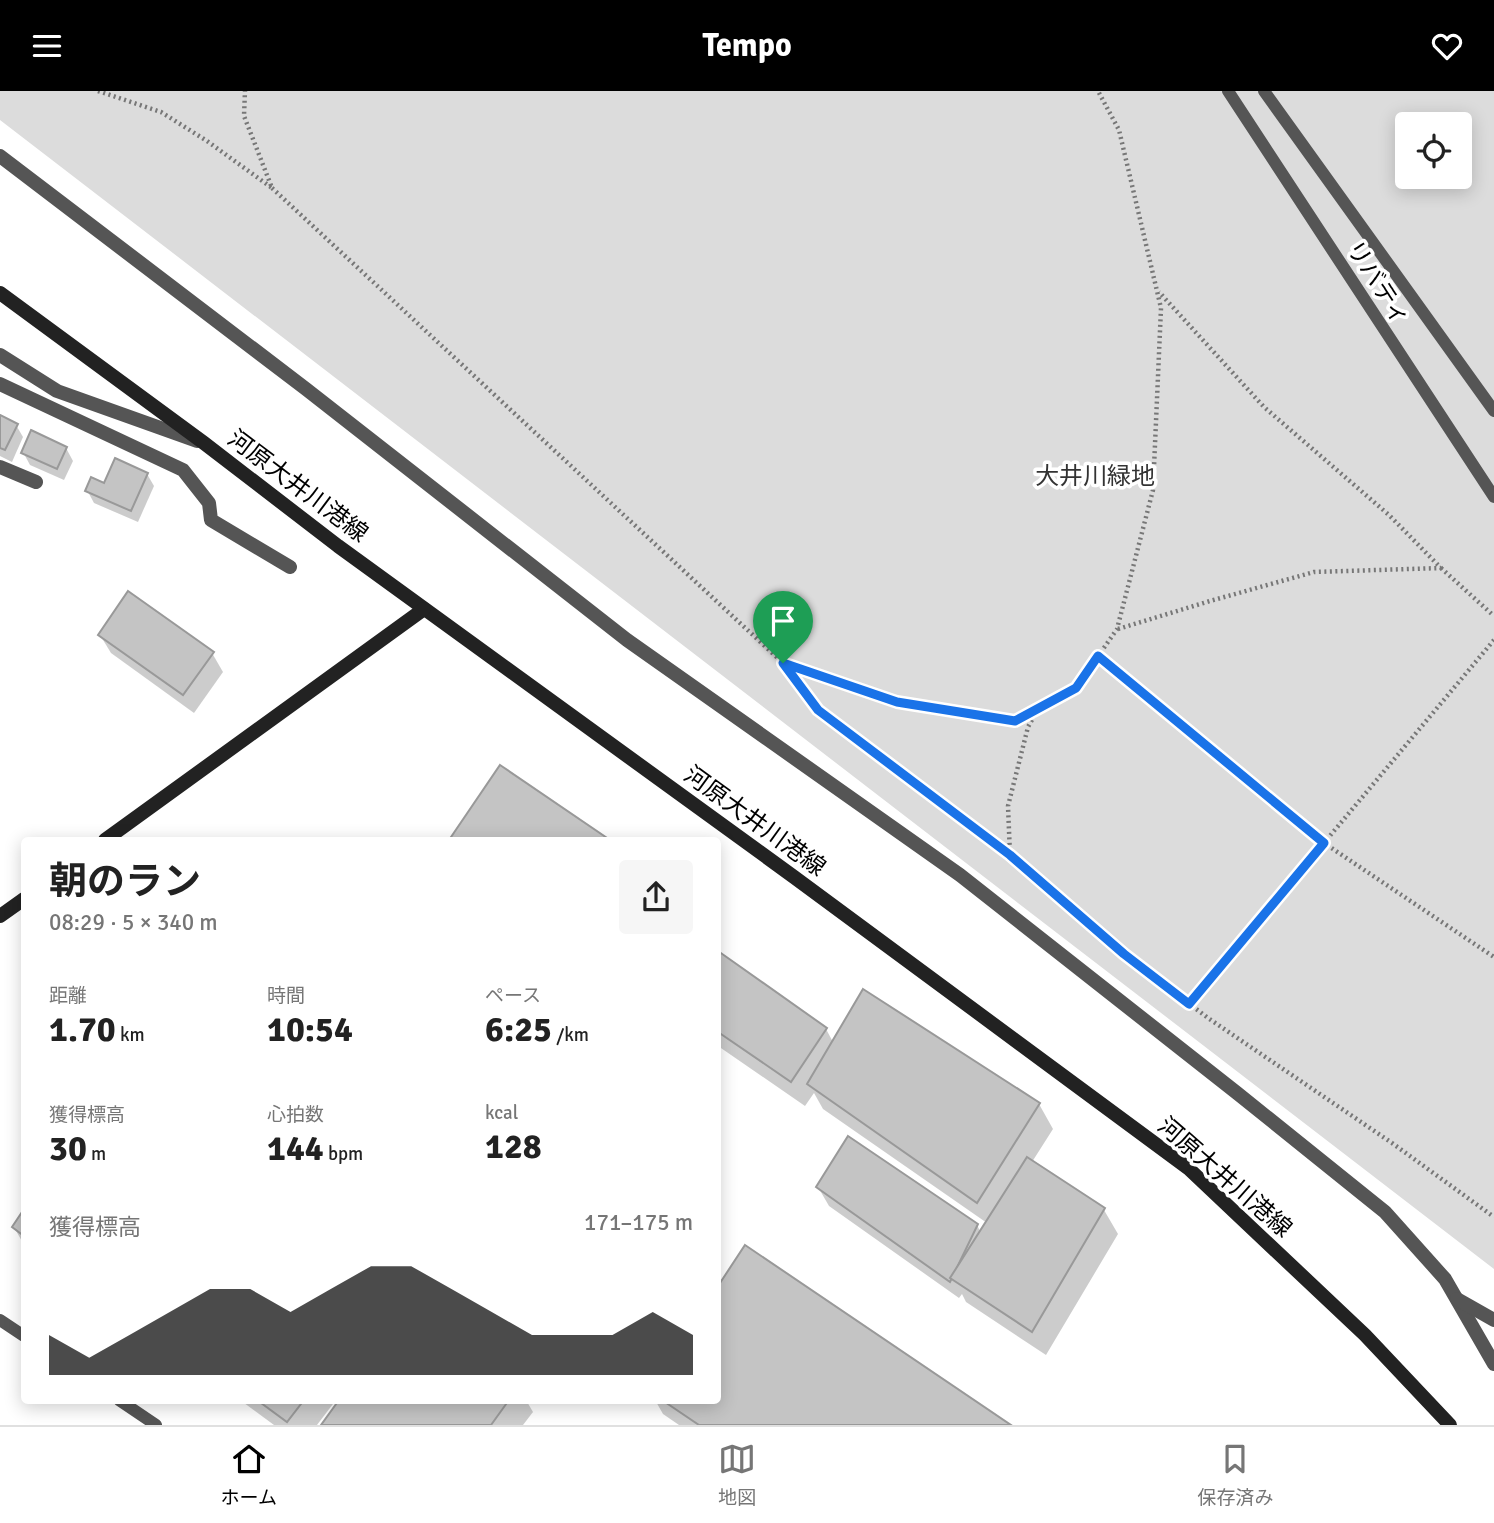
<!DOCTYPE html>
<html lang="ja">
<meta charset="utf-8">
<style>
:root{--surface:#fff;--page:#f6f6f6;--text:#222;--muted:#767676;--line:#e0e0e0;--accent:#000}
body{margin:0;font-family:Signika,"Noto Sans JP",sans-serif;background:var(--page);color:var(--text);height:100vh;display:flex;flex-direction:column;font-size:26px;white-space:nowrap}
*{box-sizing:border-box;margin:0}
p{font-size:23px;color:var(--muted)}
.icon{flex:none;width:38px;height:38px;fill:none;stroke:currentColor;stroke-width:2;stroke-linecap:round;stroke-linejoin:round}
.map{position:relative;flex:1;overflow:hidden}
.drawer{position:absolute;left:21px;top:746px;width:700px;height:567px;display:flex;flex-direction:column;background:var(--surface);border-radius:7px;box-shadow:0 4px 18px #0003}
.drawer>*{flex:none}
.fabs{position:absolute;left:1395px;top:21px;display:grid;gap:14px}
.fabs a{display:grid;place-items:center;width:77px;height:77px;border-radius:7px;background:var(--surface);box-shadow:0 4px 18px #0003;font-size:35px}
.pin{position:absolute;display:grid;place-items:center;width:60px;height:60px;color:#fff;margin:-72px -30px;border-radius:50% 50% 50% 0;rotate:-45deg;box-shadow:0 0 7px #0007}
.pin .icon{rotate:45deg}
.round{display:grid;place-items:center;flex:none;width:74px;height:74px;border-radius:7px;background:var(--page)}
.summary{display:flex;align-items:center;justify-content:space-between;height:119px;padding:0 28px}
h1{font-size:38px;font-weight:700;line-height:52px}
.metrics{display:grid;grid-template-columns:repeat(3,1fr);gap:10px;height:119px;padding:7px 28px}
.metrics div{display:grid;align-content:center}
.metrics b{font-size:35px;font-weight:700}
.metrics small{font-size:19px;font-weight:400}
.metrics p{font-size:19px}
.chart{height:196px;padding:14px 28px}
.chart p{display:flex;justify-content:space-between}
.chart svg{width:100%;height:126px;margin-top:7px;fill:var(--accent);opacity:.7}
header{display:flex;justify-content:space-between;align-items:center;height:91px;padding:0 28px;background:var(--accent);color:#fff;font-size:32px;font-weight:700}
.menu{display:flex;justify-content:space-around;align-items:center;height:98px;border-top:2px solid var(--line);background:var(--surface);font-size:19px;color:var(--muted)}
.menu a{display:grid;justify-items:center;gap:4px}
.menu .on{color:var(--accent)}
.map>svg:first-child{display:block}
.green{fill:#dcdcdc;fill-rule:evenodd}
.shadow{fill:#0003}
.building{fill:#c4c4c4;stroke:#999;stroke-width:2}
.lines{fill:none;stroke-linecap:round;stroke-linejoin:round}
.path{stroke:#777;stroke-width:4.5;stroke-dasharray:2 3.5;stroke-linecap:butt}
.lane{stroke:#555;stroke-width:12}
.street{stroke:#555;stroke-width:14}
.secondary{stroke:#222;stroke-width:14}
.route-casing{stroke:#fff;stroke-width:14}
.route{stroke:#1a73e8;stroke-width:9}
.labels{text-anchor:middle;stroke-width:7;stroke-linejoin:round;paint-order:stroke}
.street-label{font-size:24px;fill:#000;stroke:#fff}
.park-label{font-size:24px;fill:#333;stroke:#fff}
</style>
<header><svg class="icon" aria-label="menu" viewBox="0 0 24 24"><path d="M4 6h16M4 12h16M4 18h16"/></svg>Tempo<svg class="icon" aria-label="heart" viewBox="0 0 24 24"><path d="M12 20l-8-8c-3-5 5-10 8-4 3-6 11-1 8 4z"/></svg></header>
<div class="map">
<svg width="1494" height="1334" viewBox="0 0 1494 1334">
<rect width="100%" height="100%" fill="#fff"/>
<path class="green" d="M0,0H1494V1178L0,29ZM1407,33H1460V86H1407Z"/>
<g class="shadow">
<path d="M0,326L16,334L23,346L12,371L0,365Z"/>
<path d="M66,357L73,370L64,389L30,374L23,361Z"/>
<path d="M147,383L154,395L138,431L94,412L87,399Z"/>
<path d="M100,544L212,562L223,581L194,622L111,562Z"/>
<path d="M718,862L826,938L833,951L1039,1013L1053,1038L1032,1071L1104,1119L1118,1143L1046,1264L966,1211L962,1203L959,1207L829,1115L818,1096L977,1134L981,1142L987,1132L823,1018L814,1002L805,1015L718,955Z"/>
<path d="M24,1121V1154L14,1136Z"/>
<path d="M746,1157L1008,1334H679L663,1323L655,1309H718V1198Z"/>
<path d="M240,1309H336L317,1334H274Z"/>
<path d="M341,1309H526L533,1321L523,1334H323Z"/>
</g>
<g class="building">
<path d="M0,324L18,333L5,359L0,357Z"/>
<path d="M31,339L67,356L57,378L21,362Z"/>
<path d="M115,367L148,382L131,420L85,400L91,386L104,392Z"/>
<path d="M128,500L214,561L183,604L98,544Z"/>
<path d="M500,674L610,749H449Z"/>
<path d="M718,860L827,937L791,991L718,941Z"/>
<path d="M863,898L1040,1012L977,1112L807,993Z"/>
<path d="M848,1045L978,1133L950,1191L816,1096Z"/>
<path d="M1027,1066L1105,1117L1032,1241L950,1187Z"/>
<path d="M24,1118V1145L12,1136Z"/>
<path d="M745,1154L1011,1334H699L662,1309H718V1195Z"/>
<path d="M257,1309H304L287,1331Z"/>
<path d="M339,1309H509L491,1334H321Z"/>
</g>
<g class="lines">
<g class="path">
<path d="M98,0L161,21L207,50L272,97L244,25L245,0"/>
<path d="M272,97L783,572L897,612L1015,630L1076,597L1117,538L1153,399L1161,217L1119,39L1098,0"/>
<path d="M1441,477L1494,525"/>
<path d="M1118,538L1210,510L1314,481L1441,477L1389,424L1264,316L1159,201"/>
<path d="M1098,565L1324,752L1494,866"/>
<path d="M784,573L818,619L1010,764L1008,715L1028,636L1038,618"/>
<path d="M1010,764L1124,863L1208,927L1392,1052L1494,1126"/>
<path d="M1189,913L1494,549"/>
</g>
<g class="lane">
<path d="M1228,0L1494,406"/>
<path d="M1264,0L1494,320"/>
<path d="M0,1229L24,1245"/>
<path d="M119,1309L156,1334"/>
</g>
<g class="street">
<path d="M0,65L306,298L627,549L960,784L1237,1002L1385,1121L1445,1188L1494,1273"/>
<path d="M0,264L57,300L197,350"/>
<path d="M0,293L183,379L209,412L211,429L290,476"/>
<path d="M0,376L36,391"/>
<path d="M1457,1208L1494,1229"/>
</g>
<g class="secondary">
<path d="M0,202L204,352L338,455L794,786L1188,1077L1365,1244L1450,1334"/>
<path d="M105,749L424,518"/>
<path d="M0,825L24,808"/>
</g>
</g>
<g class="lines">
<g class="route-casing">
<path id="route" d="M1098,565L1324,752L1189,913L1124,863L1010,764L818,619L783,572L897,611L1015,630L1076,597Z"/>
</g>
<use href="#route" class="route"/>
</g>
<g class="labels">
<g class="street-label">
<text transform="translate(1378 192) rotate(57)" y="8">リバティ</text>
<text transform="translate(298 395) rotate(37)" y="8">河原大井川港線</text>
<text transform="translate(755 730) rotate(36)" y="8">河原大井川港線</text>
<text transform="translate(1225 1086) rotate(41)" y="8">河原大井川港線</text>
</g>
<g class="park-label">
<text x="1095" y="393">大井川緑地</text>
</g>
</g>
</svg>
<div class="fabs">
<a><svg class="icon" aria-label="locate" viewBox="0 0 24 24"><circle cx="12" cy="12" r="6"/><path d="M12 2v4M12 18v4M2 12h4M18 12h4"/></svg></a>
</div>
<div class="pin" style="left:783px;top:572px;background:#1e9e55"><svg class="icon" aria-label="arrive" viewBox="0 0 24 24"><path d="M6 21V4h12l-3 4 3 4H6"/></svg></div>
<section class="drawer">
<div class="summary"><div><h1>朝のラン</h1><p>08:29 · 5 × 340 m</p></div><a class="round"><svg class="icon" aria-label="share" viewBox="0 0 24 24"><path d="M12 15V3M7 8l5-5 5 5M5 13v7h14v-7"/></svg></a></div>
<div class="metrics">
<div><p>距離</p><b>1.70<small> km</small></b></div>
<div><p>時間</p><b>10:54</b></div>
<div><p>ペース</p><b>6:25<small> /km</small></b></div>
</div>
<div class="metrics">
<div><p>獲得標高</p><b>30<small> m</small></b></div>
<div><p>心拍数</p><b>144<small> bpm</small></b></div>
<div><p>kcal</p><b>128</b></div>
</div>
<div class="chart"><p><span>獲得標高</span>171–175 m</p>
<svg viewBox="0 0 160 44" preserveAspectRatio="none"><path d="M0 44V30L10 38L20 30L30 22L40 14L50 14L60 22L70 14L80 6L90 6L100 14L110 22L120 30L130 30L140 30L150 22L160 30V44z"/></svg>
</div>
</section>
</div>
<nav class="menu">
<a class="on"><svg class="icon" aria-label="home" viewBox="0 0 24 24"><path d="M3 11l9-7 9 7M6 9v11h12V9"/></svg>ホーム</a>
<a><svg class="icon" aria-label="map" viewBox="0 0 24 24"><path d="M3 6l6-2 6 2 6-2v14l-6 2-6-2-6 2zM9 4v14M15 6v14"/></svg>地図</a>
<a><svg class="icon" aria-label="saved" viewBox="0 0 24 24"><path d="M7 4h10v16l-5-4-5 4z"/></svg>保存済み</a>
</nav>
